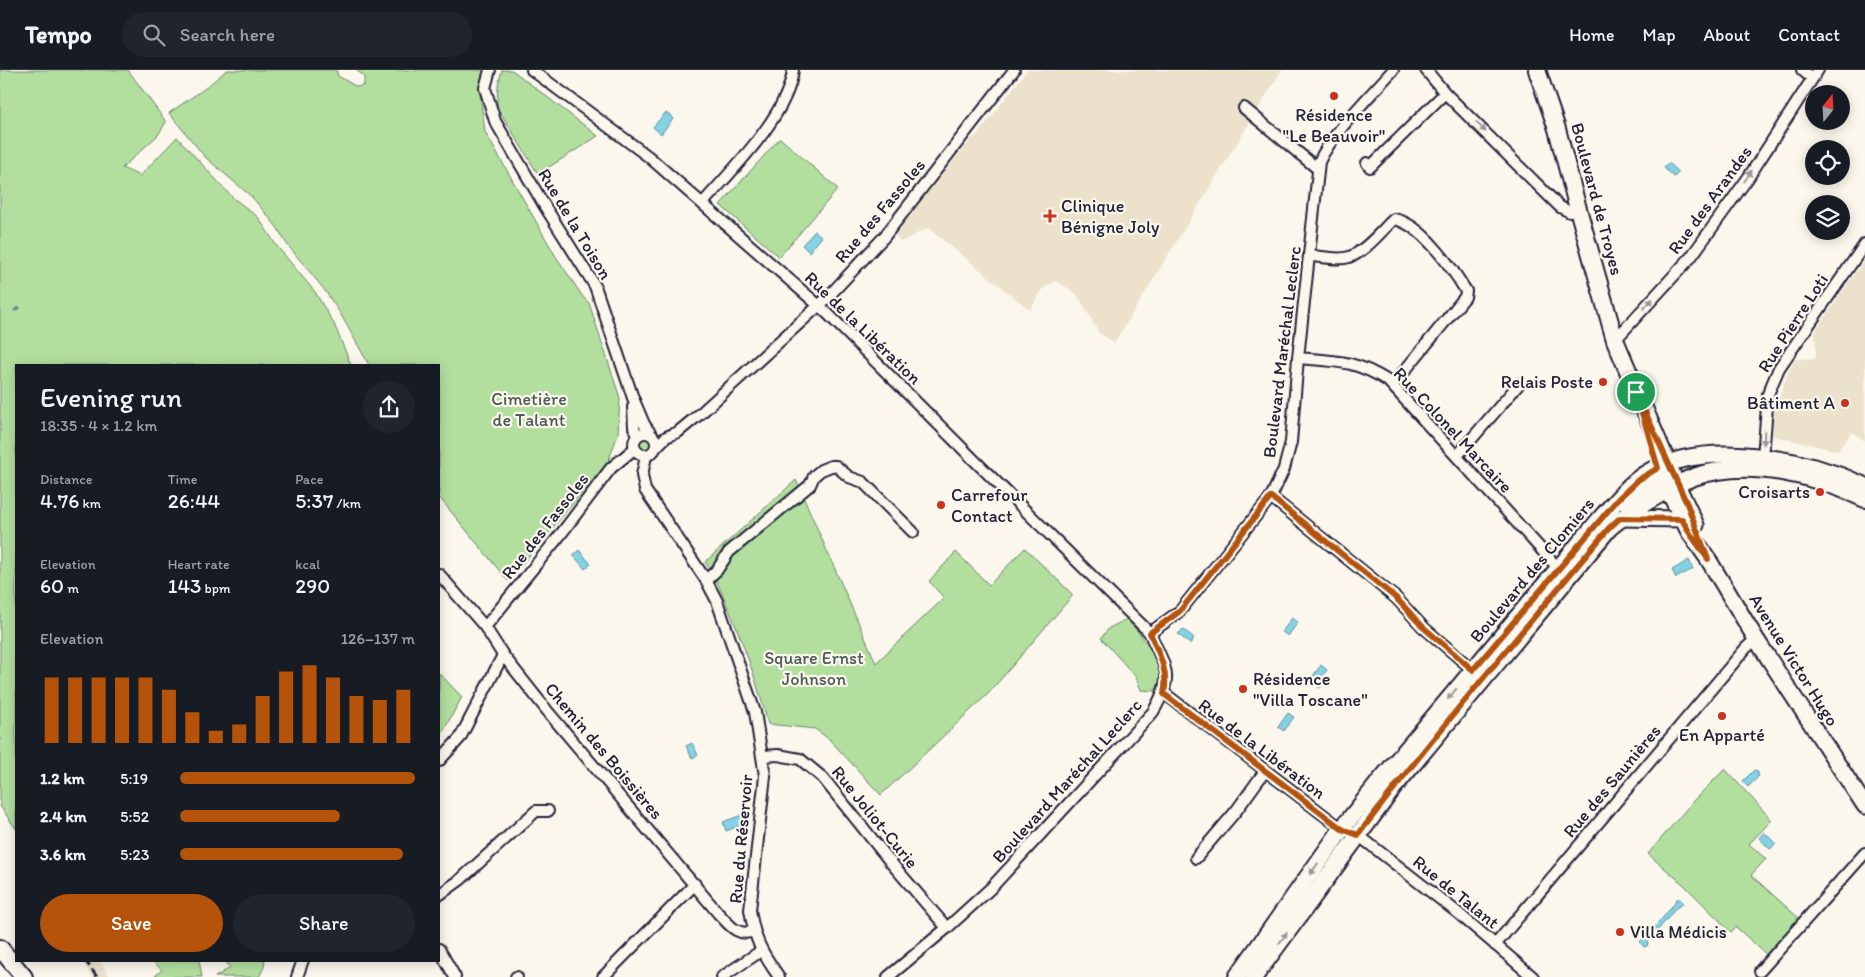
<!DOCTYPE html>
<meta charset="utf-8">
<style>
:root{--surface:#171b24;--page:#20242c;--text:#f1f3f6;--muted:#9ea1a6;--line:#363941;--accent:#b45309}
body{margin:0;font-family:Itim,sans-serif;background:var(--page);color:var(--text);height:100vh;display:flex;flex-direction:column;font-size:19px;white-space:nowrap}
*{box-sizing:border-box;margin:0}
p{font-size:16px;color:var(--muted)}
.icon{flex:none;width:28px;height:28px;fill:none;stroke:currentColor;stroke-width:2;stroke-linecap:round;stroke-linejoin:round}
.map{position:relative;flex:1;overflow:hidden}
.panel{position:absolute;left:15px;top:294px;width:425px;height:598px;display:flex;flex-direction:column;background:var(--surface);border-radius:0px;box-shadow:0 2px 12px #0003}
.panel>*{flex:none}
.needle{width:32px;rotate:18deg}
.buttons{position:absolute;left:1805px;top:15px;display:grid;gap:10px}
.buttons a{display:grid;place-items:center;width:45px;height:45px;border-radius:50%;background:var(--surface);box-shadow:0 2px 12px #0003;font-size:25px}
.pin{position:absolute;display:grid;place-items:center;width:42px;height:42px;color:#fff;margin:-21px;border:2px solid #fff;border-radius:50%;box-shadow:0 1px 5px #0007}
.round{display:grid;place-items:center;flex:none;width:52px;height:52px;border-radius:26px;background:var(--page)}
.head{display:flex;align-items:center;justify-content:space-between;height:85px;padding:0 25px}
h1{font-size:28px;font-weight:600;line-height:38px}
.figures{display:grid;grid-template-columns:repeat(3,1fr);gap:8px;height:85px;padding:5px 25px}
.figures div{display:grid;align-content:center}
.figures b{font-size:21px;font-weight:600}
.figures small{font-size:14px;font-weight:400}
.figures p{font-size:14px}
.chart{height:140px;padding:10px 25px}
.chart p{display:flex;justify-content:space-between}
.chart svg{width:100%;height:90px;margin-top:5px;stroke:var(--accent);stroke-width:6}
.action{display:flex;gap:10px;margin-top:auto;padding:10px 25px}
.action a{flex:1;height:58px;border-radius:30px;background:var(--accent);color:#fff;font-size:20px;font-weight:600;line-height:58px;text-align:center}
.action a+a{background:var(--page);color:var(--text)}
ul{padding:0 25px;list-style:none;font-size:16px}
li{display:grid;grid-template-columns:80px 60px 1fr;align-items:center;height:38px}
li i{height:12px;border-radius:6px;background:var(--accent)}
header{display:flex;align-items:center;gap:30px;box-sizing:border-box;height:70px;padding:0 25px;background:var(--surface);border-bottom:1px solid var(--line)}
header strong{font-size:24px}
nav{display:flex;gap:28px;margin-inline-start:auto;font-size:18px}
.search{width:350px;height:45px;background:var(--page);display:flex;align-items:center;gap:12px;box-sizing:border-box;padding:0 18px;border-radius:28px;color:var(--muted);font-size:19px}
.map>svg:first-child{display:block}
.built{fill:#ece2cc}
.green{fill:#b2df9e;stroke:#6a806c}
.water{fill:#85d2e5;stroke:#5d8ca1}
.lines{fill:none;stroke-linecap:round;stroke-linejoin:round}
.stream{stroke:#5d8ca1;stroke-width:3}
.street-casing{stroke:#22223b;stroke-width:14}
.secondary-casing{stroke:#22223b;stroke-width:19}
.primary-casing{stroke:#22223b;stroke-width:20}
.street{stroke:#fbf7ec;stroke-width:10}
.secondary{stroke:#fbf7ec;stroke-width:15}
.primary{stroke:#fbf7ec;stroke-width:16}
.rail{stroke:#22223b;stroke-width:3;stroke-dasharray:8 4;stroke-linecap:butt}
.oneway{fill:#99979c}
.route-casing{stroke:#fff;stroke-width:10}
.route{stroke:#b45309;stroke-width:6}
.poi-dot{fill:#c8321e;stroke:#fbf7ec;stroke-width:2}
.labels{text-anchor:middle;stroke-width:4.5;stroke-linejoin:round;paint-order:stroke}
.poi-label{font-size:18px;fill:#22223b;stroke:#fbf7ec;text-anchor:start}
.street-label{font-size:18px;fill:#22223b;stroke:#fbf7ec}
.park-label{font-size:18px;fill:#4d5b59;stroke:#fbf7ec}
</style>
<header>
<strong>Tempo</strong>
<div class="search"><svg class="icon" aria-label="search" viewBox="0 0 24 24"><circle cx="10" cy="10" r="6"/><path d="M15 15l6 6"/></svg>Search here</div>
<nav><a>Home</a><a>Map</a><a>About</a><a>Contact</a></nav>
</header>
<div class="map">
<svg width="1865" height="907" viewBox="0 0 1865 907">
<rect width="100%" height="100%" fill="#fbf7ec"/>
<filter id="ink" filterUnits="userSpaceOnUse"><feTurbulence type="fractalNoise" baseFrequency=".02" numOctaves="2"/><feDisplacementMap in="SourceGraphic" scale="10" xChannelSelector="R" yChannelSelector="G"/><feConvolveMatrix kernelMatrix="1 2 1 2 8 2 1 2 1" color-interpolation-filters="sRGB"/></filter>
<g filter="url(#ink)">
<g class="built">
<path d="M1027,0H1282L1113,275V272L1099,263L1079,227L1074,222L1056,211L1043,218L1030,240L928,158L901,172L894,164L971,69L978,64Z"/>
<path d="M1865,189V371L1852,362L1838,381L1773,366V346L1787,305L1795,289L1816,288L1815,261Z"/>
<path d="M81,890H99L110,907H92Z"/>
</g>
<g class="green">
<path d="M0,0H128L166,52L158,65L122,98L140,106L177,67L232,127L258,147L276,175L315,222L334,254L351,295H16V759L0,736Z"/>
<path d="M227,0H336L338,6L357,17L364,15V6L356,0H484L480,23L485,62L555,185L583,227L589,233L620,328L618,364L608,392L508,511L439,427V295H369L340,243L323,218L286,173L277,157L252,127L205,87L169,43L204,19Z"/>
<path d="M502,0H512L598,66L538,104L497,37L498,15Z"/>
<path d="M780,68L838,119L779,187L720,135Z"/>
<circle cx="645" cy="374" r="7"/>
<path d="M796,410L876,593L944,528L929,511L956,482L989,515L1025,478L1073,525L989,623L881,725L829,669L815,659L768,654C758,615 745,577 729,540C722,523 716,507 705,492Z"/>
<path d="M1127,549C1141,565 1171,598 1155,621L1141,620L1136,607L1101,568L1109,558Z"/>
<path d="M439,603L462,627L439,669Z"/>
<path d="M1725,699L1772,750L1749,774L1766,789L1751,805L1802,851L1769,887L1736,857L1731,862L1684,815L1648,784L1694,730Z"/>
<path d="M151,890H199L202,907H154L162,900Z"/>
<path d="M225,890H265L264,897L259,907H215L230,898Z"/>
</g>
<g class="water">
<path d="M665,43L670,45L673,49L661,64L653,57Z"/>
<path d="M1669,93L1679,102L1674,107L1664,98Z"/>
<path d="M815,161L822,167L809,182L802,175Z"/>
<path d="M579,480L591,494L585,499L573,485Z"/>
<path d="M1689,490L1693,499L1676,508L1672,500Z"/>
<path d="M1292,548L1298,552L1288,566L1282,562Z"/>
<path d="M1183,559L1194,568L1190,574L1178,564Z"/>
<path d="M1321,595L1327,600L1323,605L1324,613L1320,618L1310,610Z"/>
<path d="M1288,643L1294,647L1284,661L1278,657Z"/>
<path d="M692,673L698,685L692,688L686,676Z"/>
<path d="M1754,700L1757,701L1759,706L1748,717L1743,711Z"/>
<path d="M744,744L747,753L726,761L723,752Z"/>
<path d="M1764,762L1776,774L1770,779L1759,768Z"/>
<path d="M1676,829H1680L1683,834L1677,837L1649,871L1647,876L1644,877L1640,872L1642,869H1645L1674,834Z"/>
</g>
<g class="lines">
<path class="stream" d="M15,240L19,238"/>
<g class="street-casing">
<g id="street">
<path d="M490,0L485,18L495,51L544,135L595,216L633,328L644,354L651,364"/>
<path d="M532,0L649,87L825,241L974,390L1150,563C1166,600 1175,605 1153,642L991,818L947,858L888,907"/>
<path d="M1426,0L1445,23L1560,137L1570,142L1578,139"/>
<path d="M1802,0L1812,8"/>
<path d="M1244,38L1318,99"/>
<path d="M1367,93L1370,97L1445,23"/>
<path d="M703,133C733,99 788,45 793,0"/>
<path d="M1310,186C1322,186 1338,191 1349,187C1364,183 1383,159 1394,149C1422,154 1452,198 1466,221L1465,227L1393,315"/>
<path d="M1615,270L1691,187L1748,108L1818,0"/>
<path d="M1298,288C1336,291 1355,290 1388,311L1559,499"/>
<path d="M633,337L634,357L637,366"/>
<circle cx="645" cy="374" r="11"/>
<path d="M656,377L666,367L678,362L701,343L826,229L884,167L1014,0"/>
<path d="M646,386L642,405L645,420L706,510L717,531L755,642L765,706L750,840C755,871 761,881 779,907"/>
<path d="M1457,386L1519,314"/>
<path d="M1763,387L1768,324L1779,298L1865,174"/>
<path d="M1271,427L1396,528L1423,557L1473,600"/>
<path d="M439,504L485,557L503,585L549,643L718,843C728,853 737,868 754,861"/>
<path d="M706,510L717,500L729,482L810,415L814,406L821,400L831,396H836L849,407L863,412L913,462"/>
<path d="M485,557L561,464L611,398L634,379"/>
<path d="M1150,563L1180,541L1271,427L1284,399L1291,372L1298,288L1319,92C1332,63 1371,25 1393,0"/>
<path d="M1164,623L1342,759"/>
<path d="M763,686L778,685L800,689L823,708L893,795L947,858"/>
<path d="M439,691L460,668L503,585"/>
<path d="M1358,765L1458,843L1533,907"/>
<path d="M1196,788L1236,741L1265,701"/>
<path d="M439,825L460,810L536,741H548"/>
<path d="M1495,875L1746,578L1756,569"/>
<path d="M439,879L455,907"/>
<path d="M1760,901L1865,783"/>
<path d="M297,907L303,890"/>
<path d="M516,907H517"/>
<path d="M603,907L695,814"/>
<path d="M722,907L761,881"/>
</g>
</g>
<g class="secondary-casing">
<g id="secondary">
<path d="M1677,415L1696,455"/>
<path d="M1668,420L1689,462L1708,489L1756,569L1865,736"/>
<path d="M1620,448L1682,449"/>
</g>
</g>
<g class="primary-casing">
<g id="primary">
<path d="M1537,0L1557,59L1578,139L1615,270L1672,404"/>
<path d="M1627,433C1640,422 1665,412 1668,395"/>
<path d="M0,878L24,907"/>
<path d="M1237,907L1342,759L1381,710L1601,448C1614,434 1627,416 1644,405C1703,367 1805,389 1865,416"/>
<path d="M1254,907L1393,718L1609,458C1621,447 1635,439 1650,430C1664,422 1679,412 1694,407C1748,388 1815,405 1865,429"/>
</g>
</g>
<use href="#street" class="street"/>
<use href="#secondary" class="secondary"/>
<use href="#primary" class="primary"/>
<path class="rail" d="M85,890L97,907"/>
</g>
<defs><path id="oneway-solid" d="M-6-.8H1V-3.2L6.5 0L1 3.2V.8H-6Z" transform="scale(1.25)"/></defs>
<g class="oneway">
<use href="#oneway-solid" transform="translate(1481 57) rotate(45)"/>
<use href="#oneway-solid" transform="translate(1748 106) rotate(-56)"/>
<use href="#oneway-solid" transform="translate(1648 234) rotate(-47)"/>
<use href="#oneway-solid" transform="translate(1764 368) rotate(93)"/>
<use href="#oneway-solid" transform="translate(1452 624) rotate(130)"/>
<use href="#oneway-solid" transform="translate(1314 799) rotate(125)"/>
<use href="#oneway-solid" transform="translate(1283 868) rotate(-54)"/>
</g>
</g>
<g class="lines" filter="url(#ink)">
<g class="route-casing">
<path id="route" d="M1636,322L1687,434L1708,489L1689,462L1682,449L1620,448L1609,458C1524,559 1438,660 1358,765L1342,759L1164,624C1169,601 1159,584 1150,563L1180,541L1271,427L1396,528L1423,557L1473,600L1618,429L1638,410L1658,398Z"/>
</g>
<use href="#route" class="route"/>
</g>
<g class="poi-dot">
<circle cx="1334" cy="26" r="5"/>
<path d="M1047.5 138.5h5v5h5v5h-5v5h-5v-5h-5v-5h5z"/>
<circle cx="1603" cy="312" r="5"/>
<circle cx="1845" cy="333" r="5"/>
<circle cx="1820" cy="422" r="5"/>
<circle cx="941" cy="435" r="5"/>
<circle cx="1243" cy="619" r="5"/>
<circle cx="1722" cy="646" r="5"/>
<circle cx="1620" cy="862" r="5"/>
</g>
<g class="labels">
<g class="poi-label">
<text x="1334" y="51" text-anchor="middle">Résidence<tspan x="1334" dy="21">"Le Beauvoir"</tspan></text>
<text x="1061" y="142">Clinique<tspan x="1061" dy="21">Bénigne Joly</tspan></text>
<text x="1593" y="318" text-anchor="end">Relais Poste</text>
<text x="1835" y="339" text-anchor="end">Bâtiment A</text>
<text x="1810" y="428" text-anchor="end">Croisarts</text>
<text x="951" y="431">Carrefour<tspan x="951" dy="21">Contact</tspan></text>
<text x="1253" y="615">Résidence<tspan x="1253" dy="21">"Villa Toscane"</tspan></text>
<text x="1722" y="671" text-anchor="middle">En Apparté</text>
<text x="1630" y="868">Villa Médicis</text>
</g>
<g class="street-label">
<text transform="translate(1597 129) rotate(75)" y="6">Boulevard de Troyes</text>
<text transform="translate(1710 130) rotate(-54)" y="6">Rue des Arandes</text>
<text transform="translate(880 141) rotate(-50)" y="6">Rue des Fassoles</text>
<text transform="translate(575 154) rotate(59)" y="6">Rue de la Toison</text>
<text transform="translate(1793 253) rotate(-57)" y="6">Rue Pierre Loti</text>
<text transform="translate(863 258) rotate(44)" y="6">Rue de la Libération</text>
<text transform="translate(1282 282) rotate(-83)" y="6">Boulevard Maréchal Leclerc</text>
<text transform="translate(1453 360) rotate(47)" y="6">Rue Colonel Marcaire</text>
<text transform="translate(545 456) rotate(-52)" y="6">Rue des Fassoles</text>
<text transform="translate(1532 500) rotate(-50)" y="6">Boulevard des Clomiers</text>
<text transform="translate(1794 590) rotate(58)" y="6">Avenue Victor Hugo</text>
<text transform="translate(1262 679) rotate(37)" y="6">Rue de la Libération</text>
<text transform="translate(604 681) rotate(50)" y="6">Chemin des Boissières</text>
<text transform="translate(1067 711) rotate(-48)" y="6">Boulevard Maréchal Leclerc</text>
<text transform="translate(1612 711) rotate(-50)" y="6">Rue des Saunières</text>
<text transform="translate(875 747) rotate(51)" y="6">Rue Joliot-Curie</text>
<text transform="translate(741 769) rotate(-85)" y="6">Rue du Réservoir</text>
<text transform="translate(1456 822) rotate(39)" y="6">Rue de Talant</text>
</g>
<g class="park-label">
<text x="529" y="335">Cimetière<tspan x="529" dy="21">de Talant</tspan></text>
<text x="814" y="594">Square Ernst<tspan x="814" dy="21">Johnson</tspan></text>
</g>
</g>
</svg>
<div class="buttons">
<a><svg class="needle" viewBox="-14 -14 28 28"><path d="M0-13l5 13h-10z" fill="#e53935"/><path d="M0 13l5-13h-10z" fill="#9ea1a6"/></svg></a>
<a><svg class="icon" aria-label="locate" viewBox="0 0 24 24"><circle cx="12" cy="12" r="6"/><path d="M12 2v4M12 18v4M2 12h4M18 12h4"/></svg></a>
<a><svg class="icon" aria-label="layers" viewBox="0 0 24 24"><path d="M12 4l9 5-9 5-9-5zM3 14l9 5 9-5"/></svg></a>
</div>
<div class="pin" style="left:1636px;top:322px;background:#1e9e55"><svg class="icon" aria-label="arrive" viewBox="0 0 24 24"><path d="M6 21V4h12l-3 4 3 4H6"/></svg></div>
<section class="panel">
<div class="head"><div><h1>Evening run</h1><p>18:35 · 4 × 1.2 km</p></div><a class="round"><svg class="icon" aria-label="share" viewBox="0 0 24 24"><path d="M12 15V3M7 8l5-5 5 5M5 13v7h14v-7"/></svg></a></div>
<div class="figures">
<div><p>Distance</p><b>4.76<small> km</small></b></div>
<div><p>Time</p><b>26:44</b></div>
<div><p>Pace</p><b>5:37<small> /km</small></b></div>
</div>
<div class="figures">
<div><p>Elevation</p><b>60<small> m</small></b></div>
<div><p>Heart rate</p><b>143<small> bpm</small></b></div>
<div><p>kcal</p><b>290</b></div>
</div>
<div class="chart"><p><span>Elevation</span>126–137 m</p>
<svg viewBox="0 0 160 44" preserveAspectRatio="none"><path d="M5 44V12M15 44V12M25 44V12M35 44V12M45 44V12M55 44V18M65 44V29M75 44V38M85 44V35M95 44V21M105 44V9M115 44V6M125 44V12M135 44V21M145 44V23M155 44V18"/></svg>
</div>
<ul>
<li><b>1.2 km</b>5:19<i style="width:100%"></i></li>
<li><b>2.4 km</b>5:52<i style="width:68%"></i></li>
<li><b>3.6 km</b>5:23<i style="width:95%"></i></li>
</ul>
<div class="action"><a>Save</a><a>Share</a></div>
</section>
</div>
